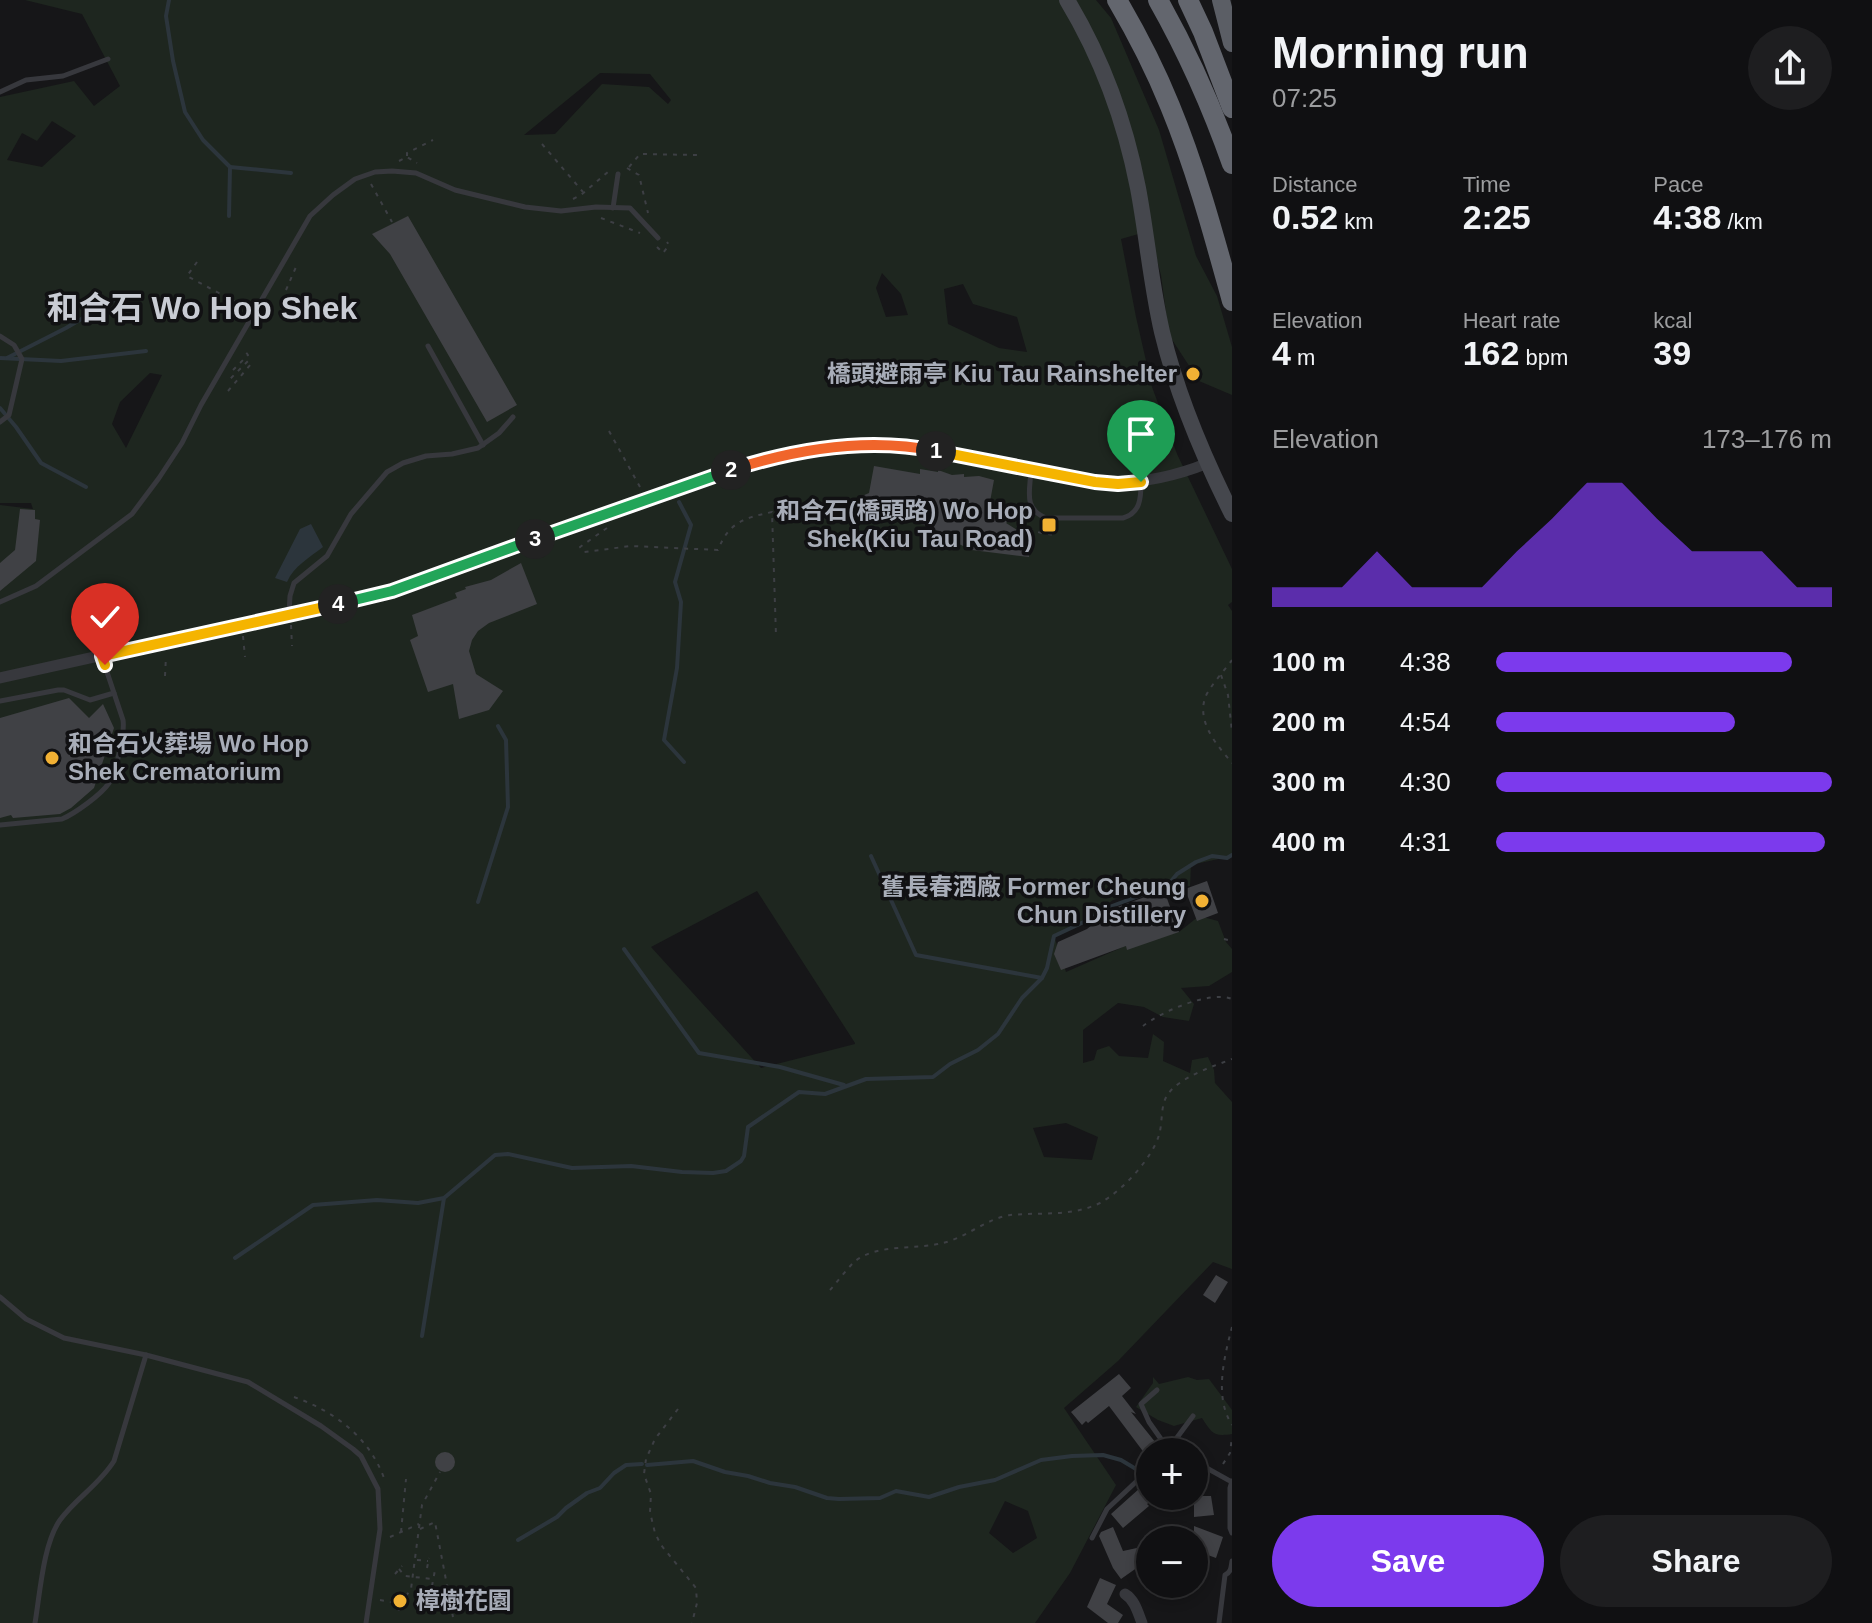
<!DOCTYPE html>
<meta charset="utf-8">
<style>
:root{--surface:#101012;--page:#1e1e20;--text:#f1f3f6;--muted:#9c9d9f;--line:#303032;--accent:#7c3aed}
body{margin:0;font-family:Arial,"Noto Sans TC",sans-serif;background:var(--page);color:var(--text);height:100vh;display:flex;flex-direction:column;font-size:30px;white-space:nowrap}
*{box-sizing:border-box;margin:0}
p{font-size:26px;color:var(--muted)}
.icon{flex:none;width:44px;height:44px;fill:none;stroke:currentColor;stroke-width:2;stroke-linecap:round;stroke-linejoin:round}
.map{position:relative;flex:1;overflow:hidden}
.panel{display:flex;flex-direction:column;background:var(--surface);width:640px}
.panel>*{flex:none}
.controls{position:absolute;left:1136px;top:1438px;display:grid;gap:16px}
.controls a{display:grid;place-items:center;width:72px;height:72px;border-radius:50%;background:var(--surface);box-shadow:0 4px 12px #0003,0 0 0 2px var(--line);font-size:40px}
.pin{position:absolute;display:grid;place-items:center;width:68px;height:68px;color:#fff;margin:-82px -34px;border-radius:50% 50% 50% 0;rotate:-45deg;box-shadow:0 0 8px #0007}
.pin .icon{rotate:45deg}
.km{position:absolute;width:40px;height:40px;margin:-20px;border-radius:50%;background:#222;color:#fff;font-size:22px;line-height:40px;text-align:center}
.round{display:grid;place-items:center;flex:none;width:84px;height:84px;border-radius:42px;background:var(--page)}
.headline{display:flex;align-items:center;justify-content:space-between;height:136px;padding:0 40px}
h1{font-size:44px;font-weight:700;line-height:60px}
.figures{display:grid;grid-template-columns:repeat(3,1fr);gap:12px;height:136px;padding:8px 40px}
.figures div{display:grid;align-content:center}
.figures b{font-size:34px;font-weight:700}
.figures small{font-size:22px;font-weight:400}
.figures p{font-size:22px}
.chart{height:224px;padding:16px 40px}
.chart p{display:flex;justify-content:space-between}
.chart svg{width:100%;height:144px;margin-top:8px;fill:var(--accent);opacity:.7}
.primary-button{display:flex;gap:16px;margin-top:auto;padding:16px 40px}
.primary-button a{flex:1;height:92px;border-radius:48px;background:var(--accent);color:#fff;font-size:32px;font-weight:700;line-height:92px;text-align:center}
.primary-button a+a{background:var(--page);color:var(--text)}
ul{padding:0 40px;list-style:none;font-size:26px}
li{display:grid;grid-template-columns:128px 96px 1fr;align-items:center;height:60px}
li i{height:20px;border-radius:10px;background:var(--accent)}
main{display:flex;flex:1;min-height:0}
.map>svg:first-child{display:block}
.green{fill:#1e261f;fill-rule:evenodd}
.water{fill:#2c353c}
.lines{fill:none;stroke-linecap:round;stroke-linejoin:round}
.stream{stroke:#2c353c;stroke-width:4}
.building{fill:#404145}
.path{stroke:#3d3f44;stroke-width:2;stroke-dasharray:4 6;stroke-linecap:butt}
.service{stroke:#37383d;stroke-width:5}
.minor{stroke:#37383d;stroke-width:11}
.secondary{stroke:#45474d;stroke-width:16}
.trunk{stroke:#5b5e65;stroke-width:18}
.motorway{stroke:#63666e;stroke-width:20}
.split-1-casing{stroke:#fff;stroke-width:16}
.split-2-casing{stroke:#fff;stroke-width:16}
.split-3-casing{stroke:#fff;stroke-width:16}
.split-4-casing{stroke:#fff;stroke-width:16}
.split-5-casing{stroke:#fff;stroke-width:16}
.split-1{stroke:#f5b400;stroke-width:10}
.split-2{stroke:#f0652b;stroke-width:10}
.split-3{stroke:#22a559;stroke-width:10}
.split-4{stroke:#22a559;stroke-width:10}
.split-5{stroke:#f5b400;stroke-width:10}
.poi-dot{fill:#f2b134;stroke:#111113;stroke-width:3}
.labels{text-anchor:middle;stroke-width:7;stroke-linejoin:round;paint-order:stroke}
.poi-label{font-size:24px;font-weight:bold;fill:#a8adb8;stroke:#111113;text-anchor:end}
.district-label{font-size:32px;font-weight:bold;fill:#c9ccd4;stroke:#111113}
</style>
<main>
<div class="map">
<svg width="1232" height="1623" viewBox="0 0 1232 1623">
<rect width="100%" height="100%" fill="#161618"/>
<g class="green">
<path d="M25,0H1096L1111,18L1159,130L1196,256L1217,296L1232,347V395L1199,381L1169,335L1161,275L1149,231L1121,239L1136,317L1152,387L1177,454L1232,569V602L1228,605L1232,611V856L1191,865L1190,886L1152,889L1113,900L1089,918L1054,936L1066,972L1139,940L1179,932L1199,916L1218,921L1226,942L1232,949V972L1209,986L1181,988L1194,1004L1189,1021L1163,1017L1144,1007L1118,1003L1083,1030V1063L1094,1060L1097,1050L1109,1046L1119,1056L1148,1058L1153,1034L1164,1042L1163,1061L1190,1073L1192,1060L1208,1057L1214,1070L1215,1083L1232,1102V1269L1213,1262L1118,1361L1064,1408L1116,1485L1070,1573L1035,1623H0V505L33,509L31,503H0V97L74,81L94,106L120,86L82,14ZM600,73L650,74L671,100L668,104L649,87L602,84L555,134L524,135ZM52,121L76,136L42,167L7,160L22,133L37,141ZM882,273L901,294L908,315L886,317L876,288ZM963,284L973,304L1017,317L1027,352L999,348L948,324L944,289ZM150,373L162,375L126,448L112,424L120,402ZM757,891L855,1043V1044L761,1068L651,947ZM1066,1123L1098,1137L1092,1160L1044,1157L1033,1128ZM1005,1501L1028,1511L1037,1538L1013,1553L989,1533Z"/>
<path d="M1153,1377L1159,1384L1188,1377L1197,1380L1209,1379L1232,1410V1434C1213,1437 1212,1433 1202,1418L1174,1426L1158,1420L1136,1407L1153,1383Z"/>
</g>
<path class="water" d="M311,524L323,547C309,558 294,566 287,582L275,578L300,529Z"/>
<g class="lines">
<g class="stream">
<path d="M169,0L166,16L173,61L185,112L203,140L230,167L229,216"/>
<path d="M230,167L291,173"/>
<path d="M0,358L61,361L146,351"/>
<path d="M7,358L66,328L114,300"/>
<path d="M0,408L16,427L41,463L86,487"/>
<path d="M679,502L691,525L675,582L681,602L677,668L664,740L684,762"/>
<path d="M871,856L916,955L1042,978"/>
<path d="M478,902L508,807L506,740L498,726"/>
<path d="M624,949L699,1053L780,1067L844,1085"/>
<path d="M235,1258L313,1205L377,1200L418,1203L444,1198L495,1155L508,1154L572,1168L631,1166L682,1172L713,1173L726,1171L741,1161L744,1156L748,1127L799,1092L825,1094L866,1079L933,1077L950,1064L978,1050L998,1034L1022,998L1042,978L1047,968L1054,936L1088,920L1112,906L1168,885L1177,874L1196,862L1212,856L1227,858L1232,855"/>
<path d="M422,1336L444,1198"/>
<path d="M647,1465L693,1461L725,1472L748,1476L770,1483L795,1487L827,1498L839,1499L880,1498L896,1491L929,1497L959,1487L995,1480L1041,1460L1072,1456L1103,1455L1121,1460L1136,1469"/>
<path d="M518,1540L557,1517L566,1508L587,1493L600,1488L614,1473L626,1465L642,1464"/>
</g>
</g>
<g class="building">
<path d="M408,216L517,405L487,422L390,254L372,234Z"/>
<path d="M874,466L920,474V469L938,472V470L952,475L964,474V477L979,476L994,480L989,507L999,508L1015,514L1006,523L1019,531L1025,537L1029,547V557L972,550L950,540L933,528L912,521L856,512L825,501L855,499L869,493Z"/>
<path d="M20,509L35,510V519L40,520L36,561L0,591V563L15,550Z"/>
<path d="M521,563L537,604L489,623L478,631L472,640L469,651L476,674L503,691L489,710L459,719L453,684L428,692L410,640L418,636L412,615L457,598L455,593L466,589L465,587L491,580Z"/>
<path d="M69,698L89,718L103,704L114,728L94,788L71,808L60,814L13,818L11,815L0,818V718Z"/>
<path d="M1207,881L1218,913L1197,921L1185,889Z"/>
<path d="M1164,890L1179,932L1127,950L1126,946L1061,970L1054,954L1058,942L1087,929L1112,909Z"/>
<path d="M1216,1275L1228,1282L1215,1303L1203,1295Z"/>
<path d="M1119,1374L1131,1388L1122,1396L1136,1414L1131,1412L1160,1448L1155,1452H1150V1456L1148,1458L1109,1406L1088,1423L1086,1421L1082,1425L1071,1412Z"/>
<circle cx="445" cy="1462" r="10"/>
<path d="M1140,1488L1151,1501L1147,1504L1149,1506L1123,1528L1111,1514Z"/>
<path d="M1194,1496H1211L1214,1515L1194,1517Z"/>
<path d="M1194,1526L1223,1537L1216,1558L1205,1554L1194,1557Z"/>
<path d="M1113,1527L1123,1551L1146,1546L1150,1562V1575L1140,1577L1138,1567L1121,1579L1113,1568L1099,1536L1101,1532Z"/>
<path d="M1100,1578L1116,1585L1107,1604L1123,1615L1118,1623H1108L1087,1607Z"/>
</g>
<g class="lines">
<g class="path">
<path d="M542,144L583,192"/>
<path d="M407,156V153L433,140"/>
<path d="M399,161L407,157L417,163"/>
<path d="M629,167L640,154L699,155"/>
<path d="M627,168L639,175L648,213"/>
<path d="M371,184L392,222"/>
<path d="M573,199L581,195L609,171"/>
<path d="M601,218L640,233"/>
<path d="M657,247L663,253L669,245L667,242"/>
<path d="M197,262L187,276L245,307"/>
<path d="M286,290L296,267L293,264"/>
<path d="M233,370L248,355L245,351"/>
<path d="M228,391L251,364L248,361L230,379L228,377"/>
<path d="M609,431L640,487"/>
<path d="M1012,518C1029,530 1035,533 1056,535"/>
<path d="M607,528L580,547L584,552L631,546L718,550C729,522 744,518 772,512L776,636"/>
<path d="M291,625L292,646"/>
<path d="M243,636L245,657"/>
<path d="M1232,660C1225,670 1209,687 1205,698C1197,723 1217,745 1232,763"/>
<path d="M1221,675L1228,695L1232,732"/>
<path d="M165,676L166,656"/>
<path d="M1224,939L1232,941"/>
<path d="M1143,1026C1161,1012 1210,990 1232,999"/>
<path d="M830,1290C838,1281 846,1270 854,1262C877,1243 916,1250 943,1243C965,1238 988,1218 1010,1215C1041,1212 1071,1217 1100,1203C1122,1191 1152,1159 1159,1135C1163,1122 1160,1105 1168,1094C1180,1077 1214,1066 1232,1059"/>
<path d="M1232,1327C1224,1358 1214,1397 1232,1425"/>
<path d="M294,1397C334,1411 369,1437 384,1478"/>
<path d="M678,1409L655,1439L646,1459L644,1474L651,1494L650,1512L655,1533L661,1545L696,1588L697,1603L692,1623"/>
<path d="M1223,1464L1230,1453L1232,1437"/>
<path d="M420,1529L435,1522L453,1617"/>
<path d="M401,1532L406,1479"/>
<path d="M390,1537L419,1524"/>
<path d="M417,1560L428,1561"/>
<path d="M427,1568L429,1558"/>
<path d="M399,1569L405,1576L433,1579"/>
<path d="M395,1574L402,1566"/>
<path d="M432,1586L435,1570"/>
<path d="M406,1596L411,1589L422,1505L440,1472"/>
<path d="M380,1600L392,1602L394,1607L399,1610L404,1608L408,1604V1598L404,1594L399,1593L394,1596L392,1602"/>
</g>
<g class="service">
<path d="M0,92L26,80L63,76L108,59"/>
<path d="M613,208L618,174"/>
<path d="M0,336L14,345L22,359L9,415L0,422"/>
<path d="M428,346L483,445"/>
<path d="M1031,470C1030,491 1023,509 1046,518H1123C1140,513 1141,499 1141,483"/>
<path d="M0,602L36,586L132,514L159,478L182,443L201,405L310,216L333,195L355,179L375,172L392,171L416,173L455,190L525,207L561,211L596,207L630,208L658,238"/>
<path d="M289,613L290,596L294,583L327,556L351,514L387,472L403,463L426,456L452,454L478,448L499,433L513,417"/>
<path d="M0,701L58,690H64L90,700L114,693"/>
<path d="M0,825L62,819C74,814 101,795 109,783C116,772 125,733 123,720L102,657"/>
<path d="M0,1297L26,1319L64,1338L146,1355L248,1382L321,1426L353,1449L361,1456L378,1489L380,1529L366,1623"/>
<path d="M1157,1390L1141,1404L1149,1422L1161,1439L1175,1452"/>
<path d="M1170,1447L1193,1416"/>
<path d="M1194,1461L1232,1482"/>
<path d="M1232,1481L1230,1488V1528L1232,1533"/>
<path d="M1092,1538L1107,1509L1139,1479H1145L1150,1475"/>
<path d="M35,1623C40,1594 43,1544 60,1520C76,1498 99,1485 114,1461L146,1355"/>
<path d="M1219,1623L1225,1575C1231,1572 1231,1568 1232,1561"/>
</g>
<g class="minor">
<path d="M0,678L392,591L714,476L784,455L846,447L882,446L925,449L1095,482C1134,485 1171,478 1208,463"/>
<path d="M1125,1594C1135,1600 1138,1613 1142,1623"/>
</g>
<path class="secondary" d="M1067,0C1102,58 1125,121 1138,188C1147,236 1151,284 1162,332C1177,395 1203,456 1232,514"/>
<path class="trunk" d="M1221,0L1232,43"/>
<g class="motorway">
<path d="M1117,0C1137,34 1155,69 1170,106C1196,169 1214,236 1232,301"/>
<path d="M1158,0C1188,53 1212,107 1232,164"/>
<path d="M1188,0L1203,32L1232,108"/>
</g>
</g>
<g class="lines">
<g class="split-1-casing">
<path id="split-1" d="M936,451L1095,482L1118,484L1141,482"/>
</g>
<g class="split-2-casing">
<path id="split-2" d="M731,470C796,449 868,437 936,451"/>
</g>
<g class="split-3-casing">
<path id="split-3" d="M535,539L731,470"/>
</g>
<g class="split-4-casing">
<path id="split-4" d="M338,604L392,591L535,539"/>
</g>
<g class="split-5-casing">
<path id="split-5" d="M105,665L102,656L338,604"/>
</g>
<use href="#split-1" class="split-1"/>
<use href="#split-2" class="split-2"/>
<use href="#split-3" class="split-3"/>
<use href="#split-4" class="split-4"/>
<use href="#split-5" class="split-5"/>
</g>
<g class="poi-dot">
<circle cx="1193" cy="374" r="8"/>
<rect x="1041" y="517" width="16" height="16" rx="4"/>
<circle cx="52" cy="758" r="8"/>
<circle cx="1202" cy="901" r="8"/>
<circle cx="400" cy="1601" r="8"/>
</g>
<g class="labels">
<g class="poi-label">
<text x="1177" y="382">橋頭避雨亭 Kiu Tau Rainshelter</text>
<text x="1033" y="519">和合石(橋頭路) Wo Hop<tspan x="1033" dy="28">Shek(Kiu Tau Road)</tspan></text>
<text x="68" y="752" text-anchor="start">和合石火葬場 Wo Hop<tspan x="68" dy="28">Shek Crematorium</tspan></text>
<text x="1186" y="895">舊長春酒廠 Former Cheung<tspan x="1186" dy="28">Chun Distillery</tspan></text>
<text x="416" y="1609" text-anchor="start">樟樹花園</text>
</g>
<g class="district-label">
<text x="202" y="319">和合石 Wo Hop Shek</text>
</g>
</g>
</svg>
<div class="controls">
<a>+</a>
<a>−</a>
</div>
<div class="pin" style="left:1141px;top:482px;background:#1e9e55"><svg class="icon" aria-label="arrive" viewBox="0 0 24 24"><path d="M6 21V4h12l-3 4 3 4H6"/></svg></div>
<div class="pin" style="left:105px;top:665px;background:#d93025"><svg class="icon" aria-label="check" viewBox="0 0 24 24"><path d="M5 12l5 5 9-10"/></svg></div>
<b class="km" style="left:936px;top:451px">1</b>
<b class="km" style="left:731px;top:470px">2</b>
<b class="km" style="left:535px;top:539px">3</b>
<b class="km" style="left:338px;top:604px">4</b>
</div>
<section class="panel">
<div class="headline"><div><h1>Morning run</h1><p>07:25</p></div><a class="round"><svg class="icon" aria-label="share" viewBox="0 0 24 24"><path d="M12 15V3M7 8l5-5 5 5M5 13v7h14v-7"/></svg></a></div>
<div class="figures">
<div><p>Distance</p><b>0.52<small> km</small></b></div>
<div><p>Time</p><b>2:25</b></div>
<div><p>Pace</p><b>4:38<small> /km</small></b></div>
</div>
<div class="figures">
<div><p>Elevation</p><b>4<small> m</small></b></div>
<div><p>Heart rate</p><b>162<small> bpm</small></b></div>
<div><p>kcal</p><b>39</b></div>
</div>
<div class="chart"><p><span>Elevation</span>173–176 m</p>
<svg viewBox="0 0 160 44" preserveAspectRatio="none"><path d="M0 44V38L10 38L20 38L30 27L40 38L50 38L60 38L70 27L80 17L90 6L100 6L110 17L120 27L130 27L140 27L150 38L160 38V44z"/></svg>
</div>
<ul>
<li><b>100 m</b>4:38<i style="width:88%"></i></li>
<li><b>200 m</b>4:54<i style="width:71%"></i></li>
<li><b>300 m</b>4:30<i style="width:100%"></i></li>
<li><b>400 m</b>4:31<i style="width:98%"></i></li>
</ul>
<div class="primary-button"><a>Save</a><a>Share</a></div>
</section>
</main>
